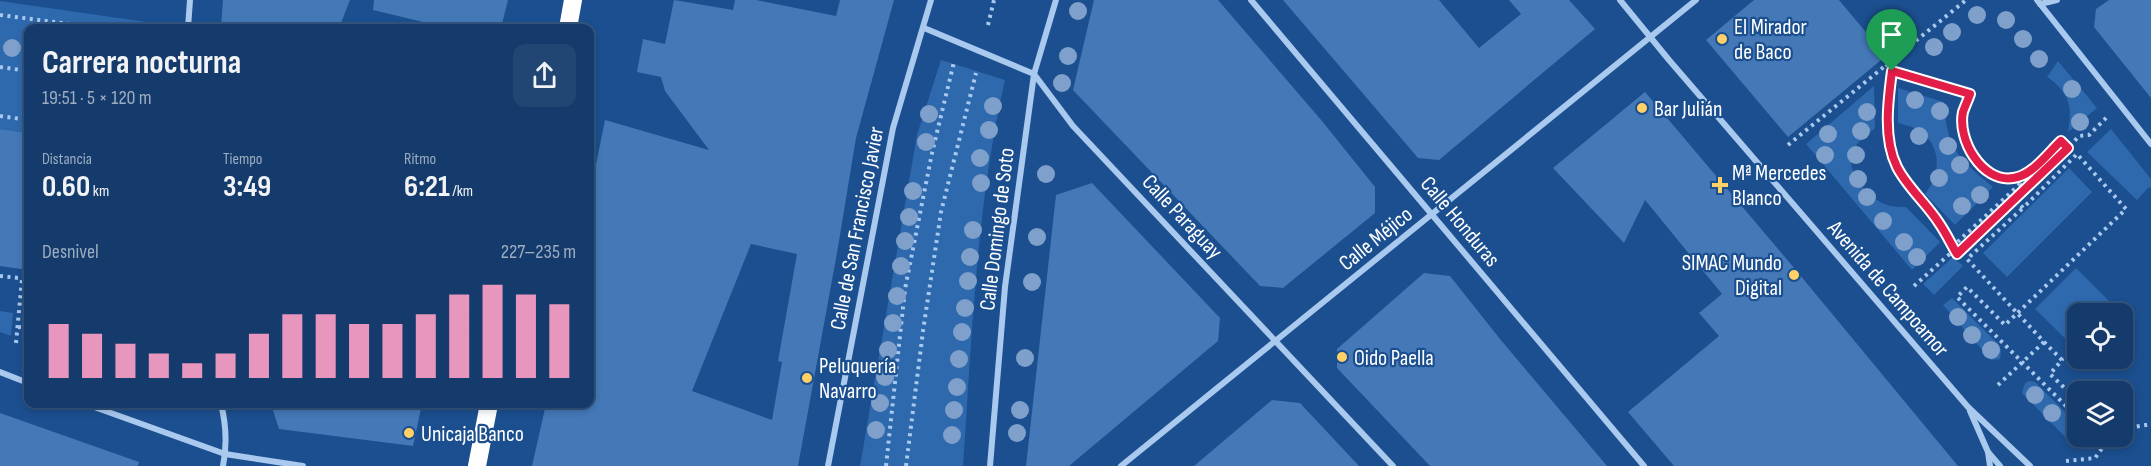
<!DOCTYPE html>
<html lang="es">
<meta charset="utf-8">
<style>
:root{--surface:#143b6b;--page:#214673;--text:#f1f3f6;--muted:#9dadc1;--line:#33557e;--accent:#e797bd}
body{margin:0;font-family:"Sofia Sans Condensed",sans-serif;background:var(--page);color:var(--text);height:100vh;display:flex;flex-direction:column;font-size:22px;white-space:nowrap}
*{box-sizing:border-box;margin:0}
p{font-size:20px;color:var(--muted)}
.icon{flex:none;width:33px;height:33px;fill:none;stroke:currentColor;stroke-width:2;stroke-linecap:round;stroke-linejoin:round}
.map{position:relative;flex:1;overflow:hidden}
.drawer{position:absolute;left:24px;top:24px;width:570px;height:384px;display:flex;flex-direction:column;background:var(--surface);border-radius:12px;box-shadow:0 3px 9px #0003,0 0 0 2px var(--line)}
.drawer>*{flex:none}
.buttons{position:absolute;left:2067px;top:303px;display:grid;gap:12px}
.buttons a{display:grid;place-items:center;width:66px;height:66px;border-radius:12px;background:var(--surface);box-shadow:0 3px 9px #0003,0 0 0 2px var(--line);font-size:30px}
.pin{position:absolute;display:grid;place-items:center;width:51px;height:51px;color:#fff;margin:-62px -26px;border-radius:50% 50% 50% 0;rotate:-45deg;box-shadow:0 0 6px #0007}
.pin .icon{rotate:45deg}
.round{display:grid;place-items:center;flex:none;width:63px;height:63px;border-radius:12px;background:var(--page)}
.summary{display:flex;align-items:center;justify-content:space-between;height:102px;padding:0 18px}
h1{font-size:33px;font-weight:700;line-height:45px}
.stats{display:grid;grid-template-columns:repeat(3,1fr);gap:9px;height:102px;padding:6px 18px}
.stats div{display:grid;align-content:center}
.stats b{font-size:30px;font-weight:700}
.stats small{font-size:16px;font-weight:400}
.stats p{font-size:16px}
.chart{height:168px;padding:12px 18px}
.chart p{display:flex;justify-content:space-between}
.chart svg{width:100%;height:108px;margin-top:6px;stroke:var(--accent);stroke-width:6}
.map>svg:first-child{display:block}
.green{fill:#2e69ad}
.building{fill:#4478b7;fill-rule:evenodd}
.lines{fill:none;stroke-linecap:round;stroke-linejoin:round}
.path{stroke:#a9c9ee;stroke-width:4;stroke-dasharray:3 4.5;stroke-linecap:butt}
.street{stroke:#a9c9ee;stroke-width:6}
.highway{stroke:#fff;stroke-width:18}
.tree{fill:#7ea0ca}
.route-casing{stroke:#fff;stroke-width:12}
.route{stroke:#e11d48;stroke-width:8}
.poi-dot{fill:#ffd166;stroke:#1b4f8f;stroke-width:2}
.labels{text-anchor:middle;stroke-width:4.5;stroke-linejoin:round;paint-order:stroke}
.poi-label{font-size:22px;fill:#fff;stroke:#1b4f8f;text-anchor:start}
.street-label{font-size:22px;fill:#fff;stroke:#1b4f8f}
</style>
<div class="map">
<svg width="2151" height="466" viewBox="0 0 2151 466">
<rect width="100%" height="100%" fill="#1b4f8f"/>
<g class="green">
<path d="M0,1L174,26L173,28H28V133L0,129Z"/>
<path d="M941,60L1005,80C976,207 972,337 963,466H860L917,135Z"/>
<path d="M2058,61L2097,108L2068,132C2073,106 2069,92 2047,77Z"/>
<path d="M1874,86L1875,128C1867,135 1856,142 1852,153C1846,172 1866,195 1882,203C1890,207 1897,207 1906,207L1940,242L1912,270L1806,144Z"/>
<path d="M1898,88L1944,102C1947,149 1958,158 1993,187L1955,225L1925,194C1942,173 1942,143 1916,129C1911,126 1904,125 1898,123Z"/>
<path d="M2111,129L2151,179V188L2149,187L2137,200L2087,152Z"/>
<path d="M2069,168L2092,192L2007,277L1983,253Z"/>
<path d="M1953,257L1963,266L1934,295L1923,284Z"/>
<path d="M2076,268L2116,308L2110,313L2078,314L2077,346L2075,348L2035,309Z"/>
<path d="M1952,298L1999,345L2001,350L2000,359L1991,360L1943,305Z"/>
<path d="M0,311L13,313L11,336L0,332Z"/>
<path d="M2029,381L2035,382L2077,424V429L2068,440L2022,393L2025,383Z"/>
</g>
<g class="building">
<path d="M223,0H350L339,28H221Z"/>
<path d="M374,0H508L501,28H448L373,10Z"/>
<path d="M674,0L733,10L735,0H756L836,16L840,0H894L856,138L837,253L798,466H532L546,404H590V194L605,120L709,150L665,91L661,77L637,72L643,39L665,44ZM751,244L797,254L778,361L782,362L772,420L692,391Z"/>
<path d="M1094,0H1218L1322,121L1375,187V213L1283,288L1260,286L1073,90Z"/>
<path d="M1283,0H1439L1479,48L1521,14L1509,0H1569L1595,29L1439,160L1418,158Z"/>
<path d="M1754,0H1839L1886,56L1788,137L1706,40Z"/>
<path d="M2109,0H2151V98L2094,27L2096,9Z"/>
<path d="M1645,92L1790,263L1958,466H1674L1628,412L1719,336L1699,313L1722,294L1645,200L1624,243L1553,168Z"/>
<path d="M0,129L28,133V270L0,266Z"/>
<path d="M1092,183L1220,318L1218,341L1069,466H1026L1056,195Z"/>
<path d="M1424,273L1450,276L1500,339L1607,466H1430L1337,368V349Z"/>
<path d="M1272,400L1300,403L1359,466H1194Z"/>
<path d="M271,404H422L413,446L279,429Z"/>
<path d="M0,413L139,462L138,466H0Z"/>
</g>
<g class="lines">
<g class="path">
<path d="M0,15L101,28"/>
<path d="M988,25L994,0"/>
<path d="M1886,64L1892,71L1970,94C1967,101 1963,109 1963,117C1963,143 1981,183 2013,178C2032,176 2048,153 2061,141L2068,148L2079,136L2089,135L2107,117"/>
<path d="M0,67L28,71"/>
<path d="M1892,71L1888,98L1890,140L1897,167L1939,223L1951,247"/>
<path d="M0,116L28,120"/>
<path d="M1788,145L1966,0"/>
<path d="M2016,200L2023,208L2077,154L2126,209L2005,325L1967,287L1957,297L2078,418"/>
<path d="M1952,247L2020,184L2014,178"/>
<path d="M0,276L28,279"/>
<path d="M1914,286L1954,250L1957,254L2068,148"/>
<path d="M18,327L28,328"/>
<path d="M2044,342L2062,360L2050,374L2078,401"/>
<path d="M16,343L22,279"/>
<path d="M1998,385L2044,342L1967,259L2023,208"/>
<path d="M2122,429L2151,424"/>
<path d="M2066,461L2095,458L2111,436"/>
<path d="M886,466L905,289L932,153L954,62"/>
<path d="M906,466L923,331L941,212L976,73"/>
</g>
<g class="street">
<path d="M1251,0C1382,155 1513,311 1644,466"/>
<path d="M1620,0L1669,60L1968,407L2030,466"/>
<path d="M2037,0L2151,144"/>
<path d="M2040,4L2057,0"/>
<path d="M188,28L190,0"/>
<path d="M924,28L1034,74L1073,126L1393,466"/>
<path d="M0,372L28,383"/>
<path d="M86,404L225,454L303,466"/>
<path d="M221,404C226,424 227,446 223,466"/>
<path d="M1970,411L1988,452L2000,466"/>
<path d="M1988,452L1990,466"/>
<path d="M828,466L893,128L931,0"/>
<path d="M990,466L1005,287L1034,74L1056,0"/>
<path d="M1121,466L1696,0"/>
</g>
<g class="highway">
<path d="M568,28L573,0"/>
<path d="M477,466L489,404"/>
</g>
</g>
<g class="tree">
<circle cx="1078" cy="11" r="9"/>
<circle cx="1977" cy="15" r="9"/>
<circle cx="2006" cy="20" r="9"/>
<circle cx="1952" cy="32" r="9"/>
<circle cx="2023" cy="39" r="9"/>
<circle cx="1934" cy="47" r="9"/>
<circle cx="12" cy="48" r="9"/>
<circle cx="1068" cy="56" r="9"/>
<circle cx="2039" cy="59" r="9"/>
<circle cx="1062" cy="83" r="9"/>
<circle cx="2072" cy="89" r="9"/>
<circle cx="1915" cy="100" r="9"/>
<circle cx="993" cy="106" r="9"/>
<circle cx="1940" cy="111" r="9"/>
<circle cx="1867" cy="112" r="9"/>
<circle cx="929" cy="114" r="9"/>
<circle cx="2080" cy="122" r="9"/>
<circle cx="989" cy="130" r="9"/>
<circle cx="1861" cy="131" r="9"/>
<circle cx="1828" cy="134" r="9"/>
<circle cx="1919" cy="136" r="9"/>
<circle cx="926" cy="142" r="9"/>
<circle cx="1948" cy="146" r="9"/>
<circle cx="1825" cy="155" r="9"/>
<circle cx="1856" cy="155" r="9"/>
<circle cx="980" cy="158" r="9"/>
<circle cx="1960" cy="165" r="9"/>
<circle cx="1046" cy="174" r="9"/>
<circle cx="1939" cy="178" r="9"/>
<circle cx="1858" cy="179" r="9"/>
<circle cx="981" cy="183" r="9"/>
<circle cx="913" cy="191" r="9"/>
<circle cx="1980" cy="195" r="9"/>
<circle cx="1867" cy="197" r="9"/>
<circle cx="1962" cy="206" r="9"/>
<circle cx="909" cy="217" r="9"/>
<circle cx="1883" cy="221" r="9"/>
<circle cx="973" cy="230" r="9"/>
<circle cx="1037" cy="237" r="9"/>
<circle cx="905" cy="241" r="9"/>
<circle cx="1904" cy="242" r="9"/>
<circle cx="970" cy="257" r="9"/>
<circle cx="1917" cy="257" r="9"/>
<circle cx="901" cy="266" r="9"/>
<circle cx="968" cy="281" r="9"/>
<circle cx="1032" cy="282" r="9"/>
<circle cx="897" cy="296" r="9"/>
<circle cx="965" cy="308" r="9"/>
<circle cx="1958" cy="317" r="9"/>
<circle cx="893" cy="323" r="9"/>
<circle cx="962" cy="332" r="9"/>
<circle cx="1972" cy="335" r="9"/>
<circle cx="888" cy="350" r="9"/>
<circle cx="1991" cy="350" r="9"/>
<circle cx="1025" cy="358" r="9"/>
<circle cx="959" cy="359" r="9"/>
<circle cx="885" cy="377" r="9"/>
<circle cx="957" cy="387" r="9"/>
<circle cx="2035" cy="395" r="9"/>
<circle cx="880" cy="403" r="9"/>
<circle cx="954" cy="410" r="9"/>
<circle cx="1020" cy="410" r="9"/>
<circle cx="2052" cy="413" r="9"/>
<circle cx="876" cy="430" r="9"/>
<circle cx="1017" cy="433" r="9"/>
<circle cx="952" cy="435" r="9"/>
</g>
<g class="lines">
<g class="route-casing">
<path id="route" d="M1892,71L1970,94C1968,100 1965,106 1963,112C1957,139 1982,183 2013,178C2032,176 2048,153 2061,141L2068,148L1957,254C1951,244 1946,233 1939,223C1927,204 1907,187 1897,167C1883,139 1888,101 1892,71Z"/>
</g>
<use href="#route" class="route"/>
</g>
<g class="poi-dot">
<circle cx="1722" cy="39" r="6"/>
<circle cx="1642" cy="108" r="6"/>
<path d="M1717 176h6v6h6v6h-6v6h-6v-6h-6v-6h6z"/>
<circle cx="1794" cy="275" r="6"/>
<circle cx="1342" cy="357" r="6"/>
<circle cx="807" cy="378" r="6"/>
<circle cx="409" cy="433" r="6"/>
</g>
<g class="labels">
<g class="poi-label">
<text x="1734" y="34">El Mirador<tspan x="1734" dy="25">de Baco</tspan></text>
<text x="1654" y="116">Bar Julián</text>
<text x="1732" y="180">Mª Mercedes<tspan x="1732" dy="25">Blanco</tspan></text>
<text x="1782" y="270" text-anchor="end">SIMAC Mundo<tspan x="1782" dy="25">Digital</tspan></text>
<text x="1354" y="365">Oido Paella</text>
<text x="819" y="373">Peluquería<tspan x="819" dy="25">Navarro</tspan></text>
<text x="421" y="441">Unicaja Banco</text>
</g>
<g class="street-label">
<text transform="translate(1183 216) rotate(47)" y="8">Calle Paraguay</text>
<text transform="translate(1461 221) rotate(50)" y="8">Calle Honduras</text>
<text transform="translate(856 228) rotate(-79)" y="8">Calle de San Francisco Javier</text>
<text transform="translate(996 229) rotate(-83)" y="8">Calle Domingo de Soto</text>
<text transform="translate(1375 238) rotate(-39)" y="8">Calle Méjico</text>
<text transform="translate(1889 288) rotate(49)" y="8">Avenida de Campoamor</text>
</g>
</g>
</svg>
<div class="buttons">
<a><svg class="icon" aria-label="locate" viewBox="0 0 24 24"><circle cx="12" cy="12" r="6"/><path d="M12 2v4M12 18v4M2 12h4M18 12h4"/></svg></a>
<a><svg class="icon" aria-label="layers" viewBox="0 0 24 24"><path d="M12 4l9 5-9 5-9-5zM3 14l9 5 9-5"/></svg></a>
</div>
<div class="pin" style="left:1892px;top:71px;background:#1e9e55"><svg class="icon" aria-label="arrive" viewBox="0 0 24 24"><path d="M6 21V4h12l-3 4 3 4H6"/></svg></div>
<section class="drawer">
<div class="summary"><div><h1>Carrera nocturna</h1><p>19:51 · 5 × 120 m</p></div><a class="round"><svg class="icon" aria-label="share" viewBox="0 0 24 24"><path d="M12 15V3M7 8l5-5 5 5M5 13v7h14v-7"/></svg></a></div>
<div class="stats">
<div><p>Distancia</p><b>0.60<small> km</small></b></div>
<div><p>Tiempo</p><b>3:49</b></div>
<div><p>Ritmo</p><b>6:21<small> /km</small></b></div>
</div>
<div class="chart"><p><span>Desnivel</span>227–235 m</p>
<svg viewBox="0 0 160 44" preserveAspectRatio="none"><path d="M5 44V22M15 44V26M25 44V30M35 44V34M45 44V38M55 44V34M65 44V26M75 44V18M85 44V18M95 44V22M105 44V22M115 44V18M125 44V10M135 44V6M145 44V10M155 44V14"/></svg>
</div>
</section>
</div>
